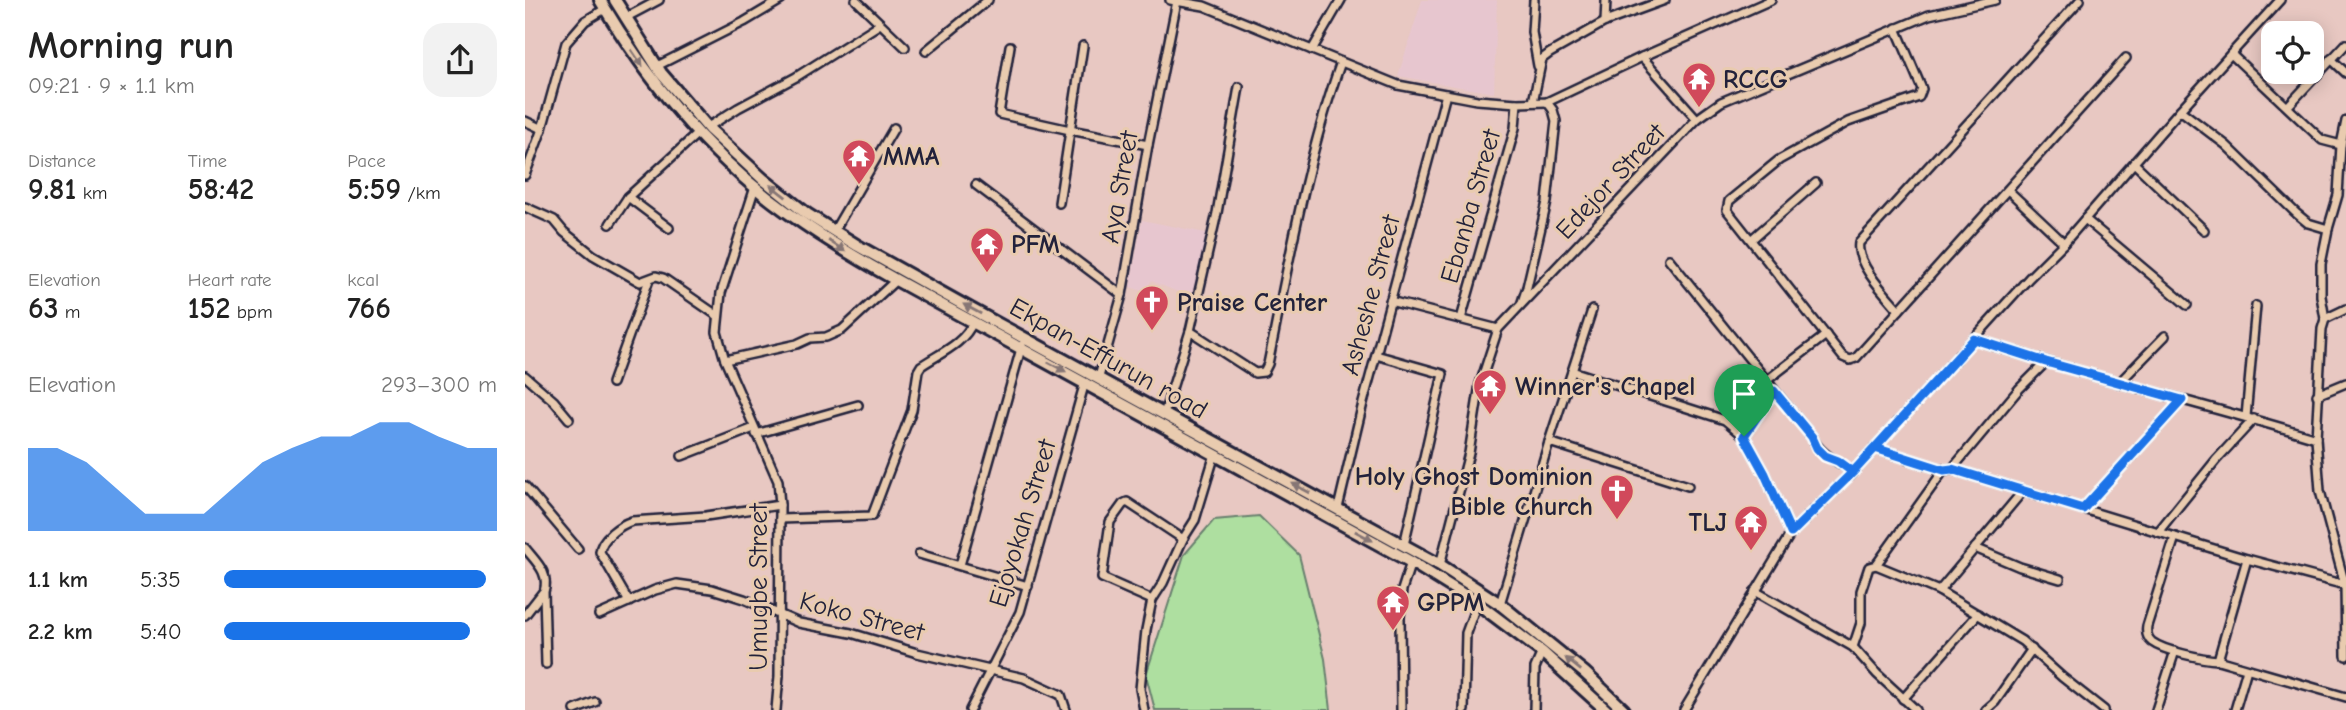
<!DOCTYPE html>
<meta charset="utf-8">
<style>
:root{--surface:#fff;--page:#f2f2f2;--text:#222;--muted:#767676;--accent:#1a73e8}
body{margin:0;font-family:"Comic Neue",sans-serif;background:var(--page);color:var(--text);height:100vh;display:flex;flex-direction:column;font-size:26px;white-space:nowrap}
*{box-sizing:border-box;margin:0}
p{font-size:23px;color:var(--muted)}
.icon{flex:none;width:38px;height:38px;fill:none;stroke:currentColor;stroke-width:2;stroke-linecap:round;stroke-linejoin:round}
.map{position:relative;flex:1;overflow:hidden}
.panel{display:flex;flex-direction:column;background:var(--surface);width:525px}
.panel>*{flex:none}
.controls{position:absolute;left:1736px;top:21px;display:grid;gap:14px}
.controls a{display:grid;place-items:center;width:63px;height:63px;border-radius:14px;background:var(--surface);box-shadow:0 4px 18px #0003;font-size:35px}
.pin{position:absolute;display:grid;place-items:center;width:60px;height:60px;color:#fff;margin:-72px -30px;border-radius:50% 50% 50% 0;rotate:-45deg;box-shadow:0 0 7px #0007}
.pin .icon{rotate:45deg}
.round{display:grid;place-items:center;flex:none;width:74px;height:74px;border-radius:21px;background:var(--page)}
.overview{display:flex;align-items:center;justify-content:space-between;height:119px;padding:0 28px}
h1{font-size:38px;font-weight:700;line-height:52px}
.figures{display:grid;grid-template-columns:repeat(3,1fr);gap:10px;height:119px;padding:7px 28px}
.figures div{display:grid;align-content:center}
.figures b{font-size:30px;font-weight:700}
.figures small{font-size:19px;font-weight:400}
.figures p{font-size:19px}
.chart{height:196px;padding:14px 28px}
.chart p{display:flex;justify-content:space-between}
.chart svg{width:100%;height:126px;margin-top:7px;fill:var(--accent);opacity:.7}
ul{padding:0 28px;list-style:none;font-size:23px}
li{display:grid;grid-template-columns:112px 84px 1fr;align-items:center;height:52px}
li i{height:18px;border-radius:9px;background:var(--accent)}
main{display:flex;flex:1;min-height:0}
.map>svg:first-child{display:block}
.built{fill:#e7c6cf}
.green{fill:#aedfa0;stroke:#68806e;stroke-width:2}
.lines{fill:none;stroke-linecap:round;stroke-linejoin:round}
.minor-casing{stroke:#22223b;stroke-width:12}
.secondary-casing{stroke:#22223b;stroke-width:16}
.minor{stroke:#e9cbaf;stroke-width:7}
.secondary{stroke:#e9cbaf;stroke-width:10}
.oneway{fill:#867675}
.route-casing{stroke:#fff;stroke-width:14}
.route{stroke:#1a73e8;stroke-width:9}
.labels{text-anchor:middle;stroke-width:6;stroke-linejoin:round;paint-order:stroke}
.poi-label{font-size:26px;font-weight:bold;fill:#22223b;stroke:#e9cbaf;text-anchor:start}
.street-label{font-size:26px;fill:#22223b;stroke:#e9cbaf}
</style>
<main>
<section class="panel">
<div class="overview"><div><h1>Morning run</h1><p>09:21 · 9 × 1.1 km</p></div><a class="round"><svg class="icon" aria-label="share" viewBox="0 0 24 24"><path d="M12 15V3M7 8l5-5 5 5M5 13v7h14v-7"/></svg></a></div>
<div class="figures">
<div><p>Distance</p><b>9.81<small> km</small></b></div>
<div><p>Time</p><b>58:42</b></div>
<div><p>Pace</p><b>5:59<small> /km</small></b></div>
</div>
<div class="figures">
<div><p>Elevation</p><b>63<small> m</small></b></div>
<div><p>Heart rate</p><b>152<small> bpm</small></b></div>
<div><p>kcal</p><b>766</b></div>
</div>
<div class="chart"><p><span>Elevation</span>293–300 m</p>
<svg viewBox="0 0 160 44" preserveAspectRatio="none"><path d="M0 44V15L10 15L20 20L30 29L40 38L50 38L60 38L70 29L80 20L90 15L100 11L110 11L120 6L130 6L140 11L150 15L160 15V44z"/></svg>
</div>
<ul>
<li><b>1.1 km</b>5:35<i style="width:96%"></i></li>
<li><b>2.2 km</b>5:40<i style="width:90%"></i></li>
</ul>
</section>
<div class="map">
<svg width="1821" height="710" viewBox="0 0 1821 710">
<rect width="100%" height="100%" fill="#e8c8c2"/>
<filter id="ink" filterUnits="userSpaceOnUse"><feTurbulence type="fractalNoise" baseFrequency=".0143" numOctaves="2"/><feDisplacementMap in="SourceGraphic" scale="14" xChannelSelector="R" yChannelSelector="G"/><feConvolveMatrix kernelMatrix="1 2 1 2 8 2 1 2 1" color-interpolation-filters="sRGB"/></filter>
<g filter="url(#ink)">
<g class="built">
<path d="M897,0H972L969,93L873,76Z"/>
<path d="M617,220L681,233L674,275L665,297L626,281L621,292L605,287Z"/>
</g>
<path class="green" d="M734,516L774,555L800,659L806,710H630L621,675L659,555L689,520Z"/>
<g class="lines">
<g class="minor-casing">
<g id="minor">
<path d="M331,0L380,47"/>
<path d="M645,0L679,6L873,85L952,100L992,103L1022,102L1117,57L1246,0"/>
<path d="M1009,0L1007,32L1013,66"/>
<path d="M100,18L134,0"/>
<path d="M1080,22L1081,0"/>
<path d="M1371,28L1397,89L1394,97L1323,122L1254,160L1204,201L1202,210L1318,357L1325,360L1331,358L1601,58"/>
<path d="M485,46L474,114L545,130L623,145"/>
<path d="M787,50L816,0"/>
<path d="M401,51L463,0"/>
<path d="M1706,54L1797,140L1816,145"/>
<path d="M1117,57L1172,119"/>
<path d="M1806,59L1821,73"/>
<path d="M132,66L219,22L256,0"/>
<path d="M1008,102L1017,59L1025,53L1080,22L1140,0"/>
<path d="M1763,106L1821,44"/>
<path d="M1655,110L1701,145L1772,214L1783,223L1803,229"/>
<path d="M0,121L17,129"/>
<path d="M183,127L213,108L271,77L355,24"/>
<path d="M1609,163L1679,230"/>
<path d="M0,175L17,129L41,43L60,21L80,9"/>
<path d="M451,185L597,295"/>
<path d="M230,187L196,293L192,332L200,360L253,481L255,505L254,676L251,710"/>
<path d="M1483,190L1539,243"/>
<path d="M103,197L144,228"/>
<path d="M534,203L558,46"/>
<path d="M0,207L29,220L39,232L68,255L115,282L131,276L138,278L193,316"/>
<path d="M1560,219L1662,305"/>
<path d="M85,224L103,197L173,133"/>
<path d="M309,231L369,128"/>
<path d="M1227,239L1291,183"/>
<path d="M1144,259L1287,437C1296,456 1312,460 1328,472"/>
<path d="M865,301L973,329"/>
<path d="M997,302L1002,287L1022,202L1031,121L1028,110L1022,102"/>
<path d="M1821,309L1800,319L1797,329L1791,438L1795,491L1820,585L1821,656"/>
<path d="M1374,310C1361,295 1330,263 1334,243L1555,0"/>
<path d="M936,319L990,128L992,103"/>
<path d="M1800,319L1796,296V264L1803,229L1813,195L1816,145L1821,121"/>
<path d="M665,331L730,373L739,372L743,364C764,262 781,160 816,62"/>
<path d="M1449,339C1562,377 1677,403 1791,438"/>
<path d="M851,355L918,374L879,545"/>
<path d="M200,360L272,344L285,338L301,337L317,330L371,280"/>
<path d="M1047,371L1200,420L1219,436L1240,474L1266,533"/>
<path d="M0,376L29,401L44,419"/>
<path d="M574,377L597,295L623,145L652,1"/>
<path d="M1241,381L1301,335"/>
<path d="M87,383L124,280"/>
<path d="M1594,383L1640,336"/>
<path d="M1792,395L1821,383"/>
<path d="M639,414L665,331L692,213L714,87"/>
<path d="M1721,417L1731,306"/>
<path d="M231,434L333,405"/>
<path d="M1219,436L1249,391"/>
<path d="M1024,442L1163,486"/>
<path d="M1350,448L1419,470L1427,469L1722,559L1820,585"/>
<path d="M157,456L229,428"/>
<path d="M1427,469L1494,389L1521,362"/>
<path d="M0,486L53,549"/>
<path d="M813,508L838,403L921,94"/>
<path d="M1558,509L1657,400"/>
<path d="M255,519L347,516L387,410L393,371L396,366C415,353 439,344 448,322"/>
<path d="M1633,532L1691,460L1729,419"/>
<path d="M1650,537L1622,626C1621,632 1622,638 1627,642C1639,651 1677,659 1693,660L1821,697"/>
<path d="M0,548C11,562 25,573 19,592L21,664"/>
<path d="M1450,548L1495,567L1535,579"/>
<path d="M394,554L503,586"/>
<path d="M435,565L497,345"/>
<path d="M915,565L944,453L955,384L973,329L1172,119L1196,102L1404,15L1470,0"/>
<path d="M1351,565L1414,591L1497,641L1537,677L1579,710"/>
<path d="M1230,591L1328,647L1352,674L1391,710"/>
<path d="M1414,591L1498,491"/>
<path d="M627,600L577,578L585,522L598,504L602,502L658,539"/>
<path d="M104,602L75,552C76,538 95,525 107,521L181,516L255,505"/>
<path d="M975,604L1024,442L1067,310"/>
<path d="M0,615L18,592"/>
<path d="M74,615L130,590L152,584L187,589L219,599L274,623L326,633L392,653L499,678L536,695L541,710"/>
<path d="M1328,647L1336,623V591L1344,567L1351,565L1419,470"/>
<path d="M1693,660L1722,559"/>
<path d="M1378,699L1453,614"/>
<path d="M50,710L70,702"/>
<path d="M445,710L495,612L560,382"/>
<path d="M619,710L615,689L621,630L627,600L638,583L658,539L670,520L690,454"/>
<path d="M876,710L875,618L877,590L886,562"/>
<path d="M939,710L941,633L952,603"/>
<path d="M1009,710L1010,668L1017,652"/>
<path d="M1159,710L1266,533L1328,472L1504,278L1539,243L1655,110L1755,0"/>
<path d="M1461,710L1470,702L1507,649"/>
<path d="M1631,710L1650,651"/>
<path d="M1710,710L1722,669"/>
</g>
</g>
<g class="secondary-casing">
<g id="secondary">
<path d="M75,0C123,81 185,157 262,212C297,237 333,259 371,280L886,562L952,603L1017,652L1081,710"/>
<path d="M90,0L136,73L184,129L238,179L282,214L333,246L446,309L915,565L975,604L1060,673L1099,710"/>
</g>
</g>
<use href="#minor" class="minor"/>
<use href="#secondary" class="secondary"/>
</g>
<defs><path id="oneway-solid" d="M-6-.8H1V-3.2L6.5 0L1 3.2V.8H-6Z" transform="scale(1.75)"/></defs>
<g class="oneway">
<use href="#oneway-solid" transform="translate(112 58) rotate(55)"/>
<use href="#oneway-solid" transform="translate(253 191) rotate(-142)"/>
<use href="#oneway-solid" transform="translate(312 246) rotate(33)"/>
<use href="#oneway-solid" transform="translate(447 309) rotate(-151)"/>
<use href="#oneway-solid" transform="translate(532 367) rotate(28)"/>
<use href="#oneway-solid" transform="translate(776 488) rotate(-152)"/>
<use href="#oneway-solid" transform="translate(839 536) rotate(29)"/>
<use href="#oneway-solid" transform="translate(1048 664) rotate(-141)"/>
</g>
</g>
<g class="lines" filter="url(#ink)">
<g class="route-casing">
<path id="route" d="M1219,436L1249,391L1287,437L1292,448L1300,456L1313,461L1328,472L1350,448L1419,470L1427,469L1558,509L1657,400L1521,362L1449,339L1328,472L1266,533L1240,474L1219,436"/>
</g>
<use href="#route" class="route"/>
</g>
<defs>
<g id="temple-pin" transform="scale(1.75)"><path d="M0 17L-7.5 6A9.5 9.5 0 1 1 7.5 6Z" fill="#d1495b" stroke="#e9cbaf"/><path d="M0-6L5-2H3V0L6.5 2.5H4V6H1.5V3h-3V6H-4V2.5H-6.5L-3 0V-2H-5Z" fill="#fff"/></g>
<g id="church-pin" transform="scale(1.75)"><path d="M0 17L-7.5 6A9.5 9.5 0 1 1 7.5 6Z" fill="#d1495b" stroke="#e9cbaf"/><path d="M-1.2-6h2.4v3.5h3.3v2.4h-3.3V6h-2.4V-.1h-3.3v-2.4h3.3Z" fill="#fff"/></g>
</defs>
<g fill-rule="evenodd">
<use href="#temple-pin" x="1174" y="79"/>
<use href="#temple-pin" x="334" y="156"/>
<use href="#temple-pin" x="462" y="244"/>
<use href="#church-pin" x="627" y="302"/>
<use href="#temple-pin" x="965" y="386"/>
<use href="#church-pin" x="1092" y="491"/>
<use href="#temple-pin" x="1226" y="522"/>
<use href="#temple-pin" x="868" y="602"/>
</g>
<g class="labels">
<g class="poi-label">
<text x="1198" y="88">RCCG</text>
<text x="358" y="165">MMA</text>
<text x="486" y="253">PFM</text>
<text x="652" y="311">Praise Center</text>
<text x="990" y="395">Winner's Chapel</text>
<text x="1068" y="485" text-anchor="end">Holy Ghost Dominion<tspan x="1068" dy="30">Bible Church</tspan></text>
<text x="1202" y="531" text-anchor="end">TLJ</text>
<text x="892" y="611">GPPM</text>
</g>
<g class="street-label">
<text transform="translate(1085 181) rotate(-47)" y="9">Edejor Street</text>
<text transform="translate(594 187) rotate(-80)" y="9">Aya Street</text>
<text transform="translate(945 206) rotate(-74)" y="9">Ebanba Street</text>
<text transform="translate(845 295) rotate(-75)" y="9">Asheshe Street</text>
<text transform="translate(584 358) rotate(29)" y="9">Ekpan-Effurun road</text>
<text transform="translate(497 523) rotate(-73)" y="9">Ejoyokah Street</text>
<text transform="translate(233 587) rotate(-90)" y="9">Umugbe Street</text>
<text transform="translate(337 616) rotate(15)" y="9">Koko Street</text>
</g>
</g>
</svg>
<div class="controls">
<a><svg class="icon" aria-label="locate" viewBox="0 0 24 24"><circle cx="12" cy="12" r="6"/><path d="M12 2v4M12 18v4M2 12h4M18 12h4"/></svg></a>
</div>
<div class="pin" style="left:1219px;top:436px;background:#1e9e55"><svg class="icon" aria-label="arrive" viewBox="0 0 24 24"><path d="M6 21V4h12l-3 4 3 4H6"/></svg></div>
</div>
</main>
